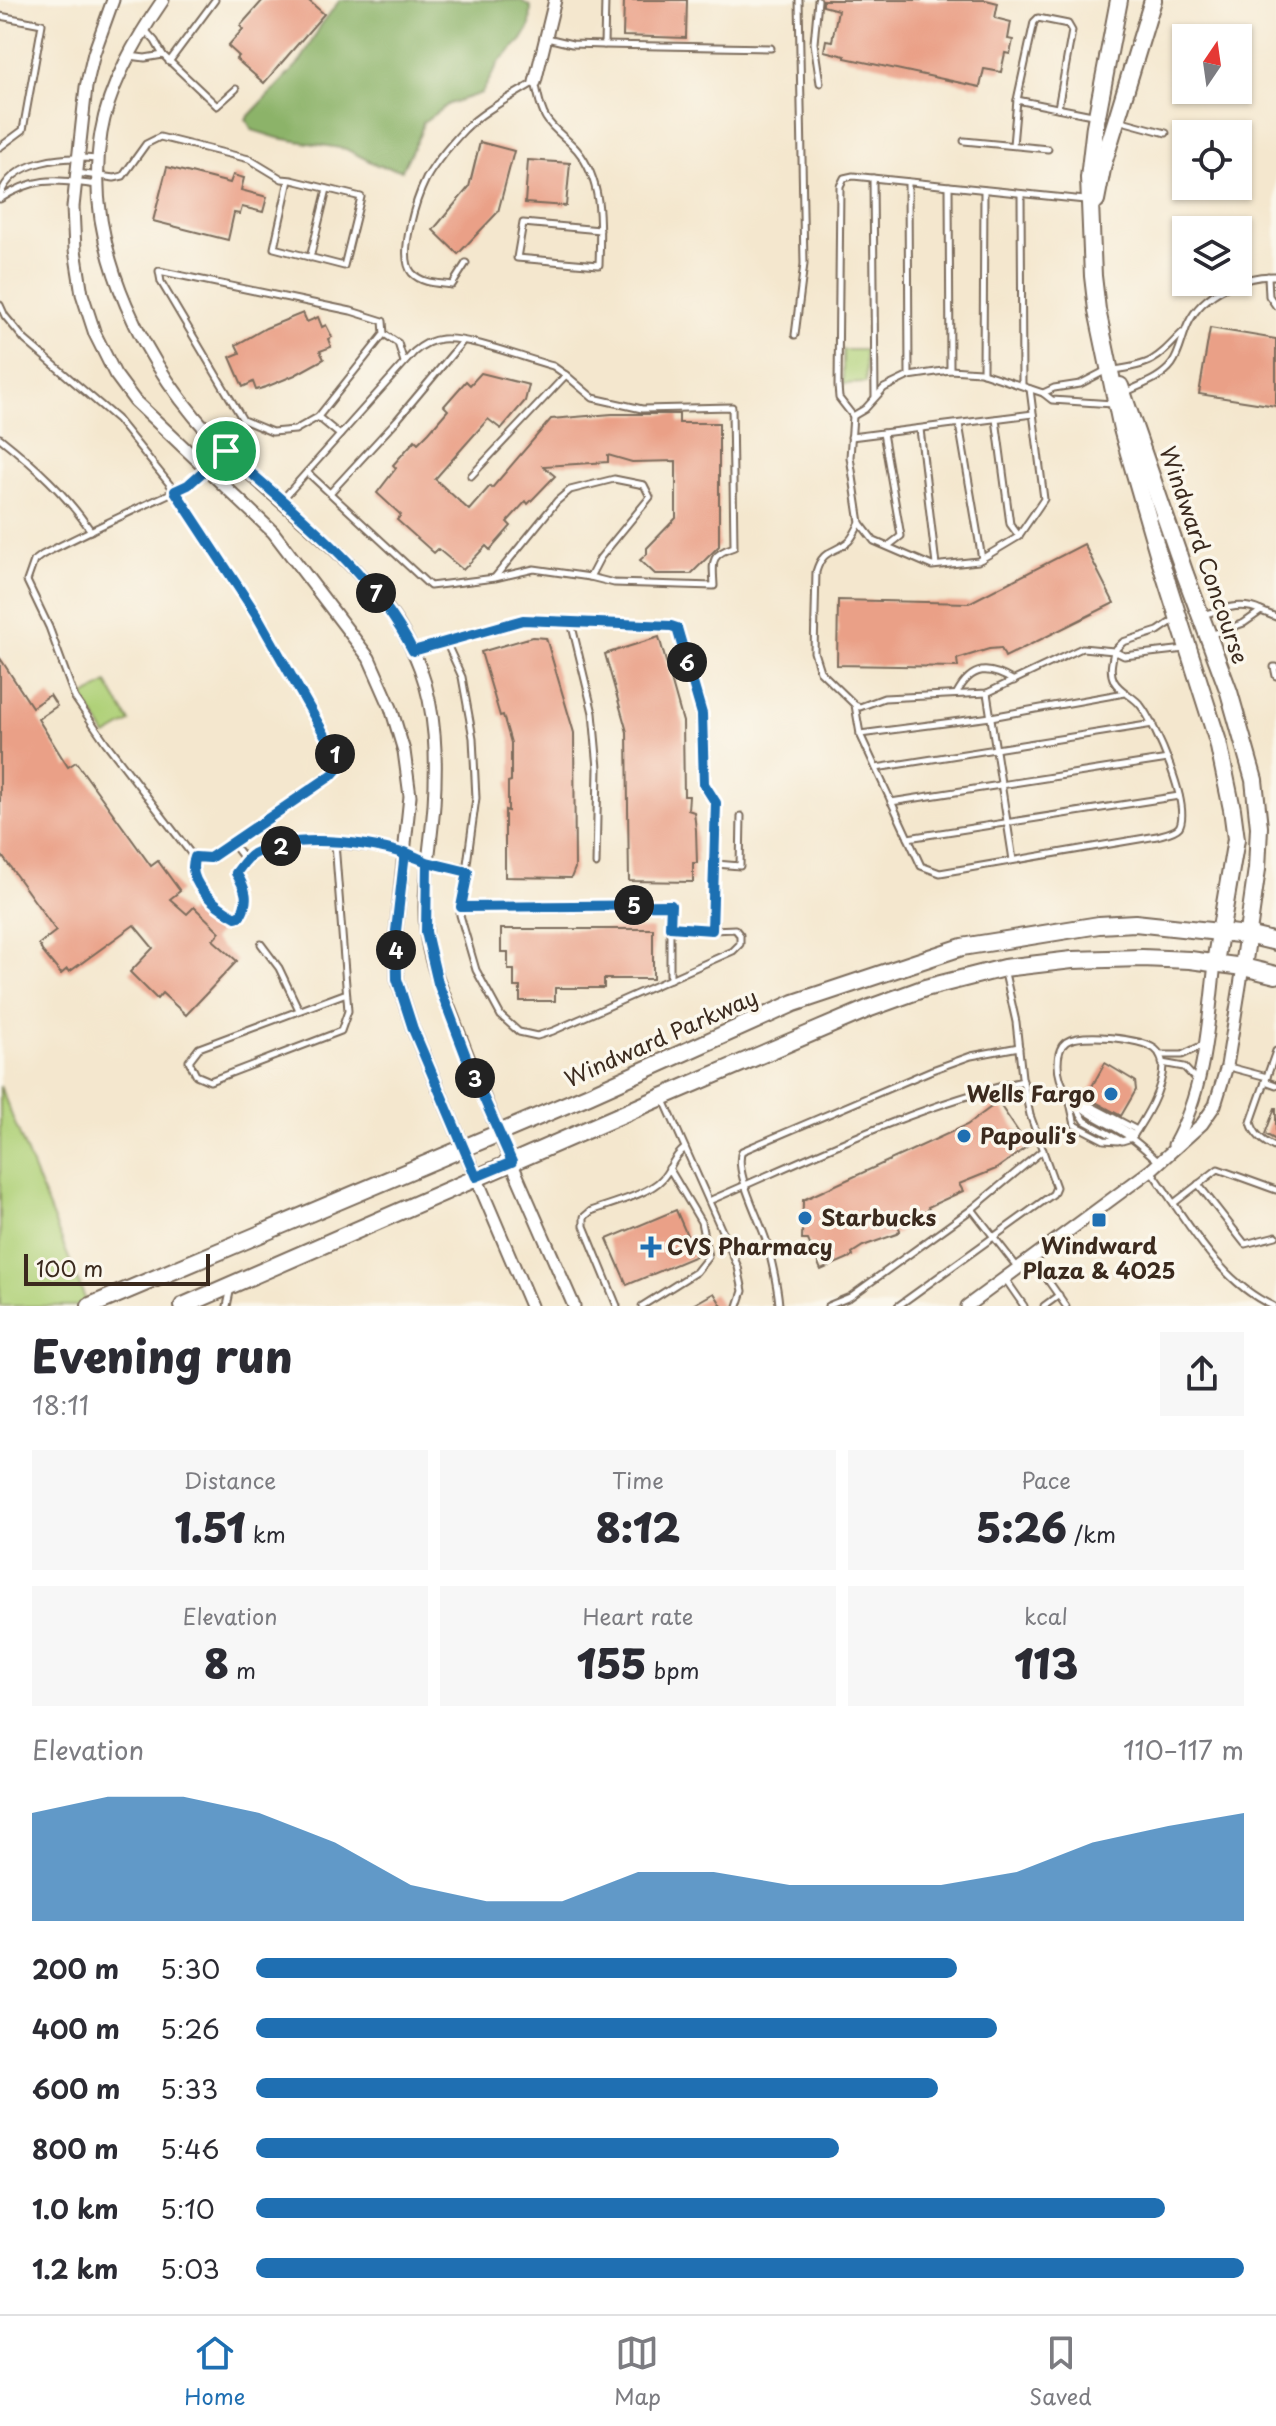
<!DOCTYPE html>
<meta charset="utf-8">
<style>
:root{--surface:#fff;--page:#f7f7f7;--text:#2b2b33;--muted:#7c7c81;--line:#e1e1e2;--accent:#1f6fb2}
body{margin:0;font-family:"Playpen Sans",sans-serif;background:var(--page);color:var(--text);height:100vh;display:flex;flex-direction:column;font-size:30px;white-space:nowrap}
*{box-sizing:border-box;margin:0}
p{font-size:26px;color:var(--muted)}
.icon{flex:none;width:44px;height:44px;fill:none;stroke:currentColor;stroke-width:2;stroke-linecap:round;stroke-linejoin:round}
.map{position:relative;height:1306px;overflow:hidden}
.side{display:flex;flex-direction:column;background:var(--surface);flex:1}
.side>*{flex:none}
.needle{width:52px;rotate:13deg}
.fabs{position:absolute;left:1172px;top:24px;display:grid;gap:16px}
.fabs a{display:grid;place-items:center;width:80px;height:80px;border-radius:0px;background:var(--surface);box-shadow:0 2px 6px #0004;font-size:40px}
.scale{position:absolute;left:24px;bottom:20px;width:186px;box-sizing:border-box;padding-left:8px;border:4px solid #3b2a1e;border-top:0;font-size:22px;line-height:28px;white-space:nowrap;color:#3b2a1e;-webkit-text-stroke:6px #fbf7ec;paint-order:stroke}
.pin{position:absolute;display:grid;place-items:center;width:68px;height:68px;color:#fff;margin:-34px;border:4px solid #fff;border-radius:50%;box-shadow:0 2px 8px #0007}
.km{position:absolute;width:40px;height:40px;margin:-20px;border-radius:50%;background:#222;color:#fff;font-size:22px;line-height:40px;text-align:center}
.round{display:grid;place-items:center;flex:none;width:84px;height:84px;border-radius:0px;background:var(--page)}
.head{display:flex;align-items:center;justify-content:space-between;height:136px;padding:0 32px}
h1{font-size:44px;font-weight:800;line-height:60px}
.figures{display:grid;grid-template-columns:repeat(3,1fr);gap:12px;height:136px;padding:8px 32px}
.figures div{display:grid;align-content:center;border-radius:0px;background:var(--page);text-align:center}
.figures b{font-size:40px;font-weight:800}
.figures small{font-size:22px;font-weight:400}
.figures p{font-size:22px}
.chart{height:224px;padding:16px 32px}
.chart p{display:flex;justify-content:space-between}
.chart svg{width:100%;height:144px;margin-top:8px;fill:var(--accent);opacity:.7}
ul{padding:0 32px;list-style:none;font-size:26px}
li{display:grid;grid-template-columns:128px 96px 1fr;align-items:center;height:60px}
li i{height:20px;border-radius:10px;background:var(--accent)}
.tabs{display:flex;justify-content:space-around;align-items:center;height:112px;border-top:2px solid var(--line);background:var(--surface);font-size:22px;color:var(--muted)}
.tabs a{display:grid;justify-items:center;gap:4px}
.tabs .current{color:var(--accent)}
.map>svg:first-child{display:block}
.green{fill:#b0d179;stroke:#767e4c;stroke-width:2}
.forest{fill:#8cb369;stroke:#646e44;stroke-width:2}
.building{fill:#eaa087}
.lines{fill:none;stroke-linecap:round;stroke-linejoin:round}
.lane-casing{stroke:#7c6c5c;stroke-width:9}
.street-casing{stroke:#7c6c5c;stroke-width:15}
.secondary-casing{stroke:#7c6c5c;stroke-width:20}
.lane{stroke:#fff;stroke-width:5}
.street{stroke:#fff;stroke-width:11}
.secondary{stroke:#fff;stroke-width:16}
.route-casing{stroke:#fff;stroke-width:16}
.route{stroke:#1f6fb2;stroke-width:10}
.poi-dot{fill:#1f6fb2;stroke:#fbf7ec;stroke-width:3}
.labels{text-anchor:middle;stroke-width:7;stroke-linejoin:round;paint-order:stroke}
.street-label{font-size:22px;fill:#3b2a1e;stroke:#fbf7ec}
.poi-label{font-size:22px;font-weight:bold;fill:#3b2a1e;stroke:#fbf7ec;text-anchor:start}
</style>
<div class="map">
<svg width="1276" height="1306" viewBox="0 0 1276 1306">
<rect width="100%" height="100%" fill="#fbf7ec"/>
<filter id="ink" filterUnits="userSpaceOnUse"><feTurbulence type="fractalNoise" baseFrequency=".0125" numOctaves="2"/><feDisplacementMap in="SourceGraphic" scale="16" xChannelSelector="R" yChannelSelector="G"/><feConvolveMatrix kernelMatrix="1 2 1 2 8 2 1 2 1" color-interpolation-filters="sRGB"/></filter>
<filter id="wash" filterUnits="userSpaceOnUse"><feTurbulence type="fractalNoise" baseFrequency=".006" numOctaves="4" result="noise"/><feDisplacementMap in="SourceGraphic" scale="32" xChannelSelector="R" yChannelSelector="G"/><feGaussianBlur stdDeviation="1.8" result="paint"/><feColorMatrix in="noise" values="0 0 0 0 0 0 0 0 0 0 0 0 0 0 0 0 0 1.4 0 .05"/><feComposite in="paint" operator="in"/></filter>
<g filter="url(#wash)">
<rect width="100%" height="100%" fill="#f4e7ce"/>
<g class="green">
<path d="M843,350H865L866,383L843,384Z"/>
<path d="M107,683L130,722L106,736L83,697Z"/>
<path d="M0,1086L88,1306H0Z"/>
</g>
<path class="forest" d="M340,0H520L531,7L530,26L522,40L499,62L482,93L449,104L423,122L420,134L402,170L377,165L346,149L278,138L252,130L246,119L301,61L321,25Z"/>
<g id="blocks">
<g class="building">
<path d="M263,0H308L324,14L264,83L236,59L239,56L228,46L243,29L240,26Z"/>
<path d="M624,0H687L686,38L623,36Z"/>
<path d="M823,0H986L998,3L995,18L1011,22L1008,39L1013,40L1010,54L1005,53L1001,72L984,69L980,87L845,58V56L824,51L826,40L832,41L838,10L823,6Z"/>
<path d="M480,142L514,151L498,212L458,254L433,230L469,187Z"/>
<path d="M528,160L570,163L566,206L525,203Z"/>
<path d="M167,167L230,183L233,175L244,178L241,190L267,197L263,212L242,207L240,214L234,213L228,240L153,221Z"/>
<path d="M303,313L307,322L318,317L322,327L326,325L332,337L328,339L331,347L320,351L324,359L295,375L266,387L256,390L253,382L243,387L230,357L240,353L236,345L266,328Z"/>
<path d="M1210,328L1276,339V406L1199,394Z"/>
<path d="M481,373L529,385L525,401L501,429L488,419L435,479L469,510L490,486L492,488L551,419L612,414H679V423H719V546L691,574H655L640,560L647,554V548L676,518V461L632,462L608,455V462L543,466L555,476L528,504L526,501L507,522L511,526L490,550L486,546L463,570L438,549L434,553L397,520L401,515L377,493L396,468L393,465L415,440L418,443L429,432L448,410L444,406L466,381L470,385Z"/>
<path d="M1084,544L1114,603L1005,657L1001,648L989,649L957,659L958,667L837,665L838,600L969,603Z"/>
<path d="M532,637L546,638L574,733L575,868L571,878L505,877V810L508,811V782L511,781V743L503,715L500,716L481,652Z"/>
<path d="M659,637L683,722L684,796H689L688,810L694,812L696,830L697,863H693V882L629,881L627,732L605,654Z"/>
<path d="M0,658L32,707L50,695L57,706L38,719L68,767L76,762L151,866L158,861L180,891L170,899L187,914L194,907L220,932L213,940L237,961L186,1015L162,993L157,999L130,972L153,948L134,925L69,972L67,969L61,974L42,951L39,944L56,931L0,853Z"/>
<path d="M501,929H653V979H604V988H555V1001H520V987H514V970H508V952H501Z"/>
<path d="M1105,1063L1135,1081L1136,1090L1121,1116L1086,1097Z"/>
<path d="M998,1102L1028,1146L996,1169L959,1184L963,1191L928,1207L929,1210L897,1223L900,1230L897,1234L863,1246L852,1253L853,1256L821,1270L808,1240H802L803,1200L967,1125Z"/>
<path d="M1275,1108H1276V1140L1265,1134Z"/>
<path d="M676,1210L696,1256L627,1285L607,1239Z"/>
<path d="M714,1293L722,1306H691Z"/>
</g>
</g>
</g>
<g filter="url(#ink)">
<use href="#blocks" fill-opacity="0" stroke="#7c6c5c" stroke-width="2"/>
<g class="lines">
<g class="lane-casing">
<g id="lane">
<path d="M818,0L814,43L820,83"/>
<path d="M0,16L42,24L23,130L0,147"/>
<path d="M144,29L155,41L163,55L217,106L236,89"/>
<path d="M547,38L572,44L604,45L605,0"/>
<path d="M604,45L771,48"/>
<path d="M130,56L145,58L163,55"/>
<path d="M169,62L215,0"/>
<path d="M1017,100L1034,22L1038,18L1068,24L1072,31L1058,108"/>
<path d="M1118,120L1166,133"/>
<path d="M964,141L1048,149"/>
<path d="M1013,145L1017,100L1092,115"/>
<path d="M77,173L114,178L123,176L146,144L160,137L249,159L282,179L292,180L361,197L344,266L274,248L289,180"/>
<path d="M873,178L875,397"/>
<path d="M908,182L909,376"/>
<path d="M949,186L950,369"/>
<path d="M1021,194L1022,385"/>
<path d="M0,196C11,159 66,156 97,159"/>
<path d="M0,199C37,175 56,180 98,185"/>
<path d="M310,258L327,189"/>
<path d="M466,263L452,285C438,283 423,284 412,273C397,256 417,197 426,179C436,161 450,145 464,130C484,110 511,97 535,82C538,93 540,109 546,118C553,130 568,139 577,150C604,183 600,226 599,265L517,258L523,223L600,230"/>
<path d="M1268,276L1269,296L1276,306"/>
<path d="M0,305L5,316L25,340L117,419L175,491L256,614L339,760V767L332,775L210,858H199L192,855L106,743L75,698L49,627L27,581L34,561L42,555C90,530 139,508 188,485L226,451"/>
<path d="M795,335L804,264L799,0"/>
<path d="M1113,370C1152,365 1156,360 1182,333"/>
<path d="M1105,371L1080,384L1054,388L1043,393L1052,400L1113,404"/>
<path d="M983,373L984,190"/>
<path d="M1043,393L980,372L950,370L909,376L884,388L865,409L853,416L839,398L838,386L840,186L844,178L853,176L1085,200"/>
<path d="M1124,393C1140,385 1161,379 1172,364C1180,353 1182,337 1188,324C1202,293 1243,275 1276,276"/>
<path d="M853,416L850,457L860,523L874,541L932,566L978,561L1018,537L1044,499L1030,389"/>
<path d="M318,417L384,334L398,343L404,362"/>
<path d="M996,419L1010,524L1019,536"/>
<path d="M959,424L982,559"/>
<path d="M920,429L936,565"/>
<path d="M883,433L901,536L888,546"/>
<path d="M340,435L318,417L295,430L272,432L243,420L161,282L159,271L351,311L383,321L384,334"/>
<path d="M851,437L1033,414"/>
<path d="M0,438C34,465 66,494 91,531"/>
<path d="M307,472L430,586L495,578L534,569L590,577L614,583L714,586C713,562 709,555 734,547L732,407L642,409L593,398L566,375"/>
<path d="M330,493L397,420L463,341"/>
<path d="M282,500L414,352C422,345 430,340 442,339C471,337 523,358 553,366L566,375L471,476"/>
<path d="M495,577L557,501L570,490L614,479L644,485L650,497L600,558L590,577"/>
<path d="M1261,611L1276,617"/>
<path d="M1203,615C1223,609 1241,601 1261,611L1244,623L1213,634"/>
<path d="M1174,620L1158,631L1123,642L1114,651L1124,656L1185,649"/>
<path d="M571,622L593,713L598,768L596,864"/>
<path d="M413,651L523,620L671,626L677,628L702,714L704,784L716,803L712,930L735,929L740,935V944L733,951L553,1031L537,1036L519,1032L501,1016L476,970L460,915L476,798L473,738L462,677L446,642"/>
<path d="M1276,667H1274L1276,676"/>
<path d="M957,693C972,665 989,666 1014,681"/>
<path d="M987,693L1013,860"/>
<path d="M855,705L860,734L921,866L940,873L1157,836C1164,834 1175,832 1179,827C1192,807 1155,724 1141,706C1134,696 1120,692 1114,681C1109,671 1112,662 1114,651L1082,648L987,693L884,698L860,707L855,705L820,671L814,652L816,572C823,548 834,554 849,541C853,537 857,528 860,523"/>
<path d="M860,734L991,717L1125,693"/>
<path d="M876,768L1153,724"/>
<path d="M891,802L1168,759"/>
<path d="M908,838L1179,796"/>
<path d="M335,843L348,1011L341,1031L210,1081L196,1075L189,1061L199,1048L344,994"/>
<path d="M195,857C193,864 191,869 193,877C198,889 228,916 240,916C250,900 246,889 236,873L246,861L233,844"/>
<path d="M246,861L253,854L306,841L405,852L427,862L468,872"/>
<path d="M716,864L740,866L741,816"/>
<path d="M461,907L671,905L670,927L712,930"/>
<path d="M261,944L279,968L299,1010"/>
<path d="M670,979V927"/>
<path d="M1276,1051L1251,1122C1254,1135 1264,1142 1276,1148"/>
<path d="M1160,1055H1182L1205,1044"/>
<path d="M1162,1063L1184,1067L1198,1082"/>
<path d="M1229,1067L1267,1077"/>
<path d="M1265,1081L1276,1085"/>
<path d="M1068,1093L1085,1121L1122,1141L1132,1138C1145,1118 1163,1090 1163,1065C1162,1059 1160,1053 1155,1049C1141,1038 1081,1032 1066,1042C1059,1047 1058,1056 1058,1064C1058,1075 1061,1084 1067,1092C1086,1118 1108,1121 1131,1138C1141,1145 1150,1154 1159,1162"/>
<path d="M1072,1096L1137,1130"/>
<path d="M1069,1098L1075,1125L1104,1140L1118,1141"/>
<path d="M664,1100L738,1267L743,1291L738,1306"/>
<path d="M1078,1101L1134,1135"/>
<path d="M1152,1172C1186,1219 1218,1281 1273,1306"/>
<path d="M1198,1184L1245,1244L1276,1236"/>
<path d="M709,1201C811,1157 914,1106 1023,1081"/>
<path d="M1174,1203L1218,1169L1276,1190"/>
<path d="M972,1209L1018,1268"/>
<path d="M1033,1259L1066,1306"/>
<path d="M1006,1280L1024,1306"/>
<path d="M227,1306L230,1292"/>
<path d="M617,1306L584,1226V1217L591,1211C610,1204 649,1194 662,1179C672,1168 671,1159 685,1148"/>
<path d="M642,1306L696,1272L708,1257L701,1222L669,1168"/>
<path d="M779,1306C778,1286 772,1263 767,1243C761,1221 733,1171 742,1151L932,1070L971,1056L1019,1047"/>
<path d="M828,1306L850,1297L972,1209L1043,1150"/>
<path d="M898,1306L1053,1194L1056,1187L1030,1115L1022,1077L1016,1022L1005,973"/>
<path d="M1044,1306L1059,1295"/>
</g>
</g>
<g class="street-casing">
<g id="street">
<path d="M113,0L94,53L86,87L73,207L75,250L82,294L95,334L115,374L135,401L273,532L369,658L391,708L404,751L410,796L396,931L397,979L413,1029L531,1306"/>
<path d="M163,0C136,39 109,85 101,133C82,248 146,371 225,450C293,519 385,574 420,668C436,711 437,759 434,805C431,847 422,888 426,930C429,965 445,996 457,1028C492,1122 534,1214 574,1306"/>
<path d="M535,82L555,0"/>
<path d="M1174,1145C1205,1089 1208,1025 1215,963"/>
<path d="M967,1306L1151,1170L1202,1124L1215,1105L1227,1066L1243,967"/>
</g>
</g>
<g class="secondary-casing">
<g id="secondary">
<path d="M1119,0L1095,126L1089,178L1093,276L1097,310L1122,429L1160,560L1218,742L1232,809L1236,839L1215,963"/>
<path d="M1096,200L1103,164L1153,0"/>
<path d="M1120,386L1185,574L1229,692L1254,780L1259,827L1257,869L1243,967"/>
<path d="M90,1306L589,1095L794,1003L962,947L1099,925L1135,923L1247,935L1276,942"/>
<path d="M183,1306L662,1097L870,1008L925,988L1004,968L1072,960L1142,958L1190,960L1243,967L1276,975"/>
</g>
</g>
<use href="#lane" class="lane"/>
<use href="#street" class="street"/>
<use href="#secondary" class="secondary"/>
</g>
</g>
<g class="lines" filter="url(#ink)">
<g class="route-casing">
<path id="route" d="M226,451L188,485L175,491L256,614L339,760V767L332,775L210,858L195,857C185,882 215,906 236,917L240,916C250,900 246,889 236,873C241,867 246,858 253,854C298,830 383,843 427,862L426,932L438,983L470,1067L512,1162L476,1177L413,1029L397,979L396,931L405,852L427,862L468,872L461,907L671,905L670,927L712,930L716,803L704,784L702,714L677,628L671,626L523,620L413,651C371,569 294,512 226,451"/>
</g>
<use href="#route" class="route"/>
</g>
<g class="poi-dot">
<circle cx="1111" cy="1094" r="8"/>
<circle cx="964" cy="1136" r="8"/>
<circle cx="805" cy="1218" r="8"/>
<rect x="1091" y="1212" width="16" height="16" rx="4"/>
<path d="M647 1235h8v8h8v8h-8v8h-8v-8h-8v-8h8z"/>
</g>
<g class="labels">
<g class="street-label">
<text transform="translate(1204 555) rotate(71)" y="8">Windward Concourse</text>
<text transform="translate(661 1038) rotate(-24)" y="8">Windward Parkway</text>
</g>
<g class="poi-label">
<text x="1095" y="1102" text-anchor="end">Wells Fargo</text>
<text x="980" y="1144">Papouli's</text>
<text x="821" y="1226">Starbucks</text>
<text x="1099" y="1254" text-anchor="middle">Windward<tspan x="1099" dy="25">Plaza &amp; 4025</tspan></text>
<text x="667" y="1255">CVS Pharmacy</text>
</g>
</g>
</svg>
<div class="fabs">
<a><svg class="needle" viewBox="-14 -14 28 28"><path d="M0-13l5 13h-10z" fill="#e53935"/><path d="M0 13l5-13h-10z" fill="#7c7c81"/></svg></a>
<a><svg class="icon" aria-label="locate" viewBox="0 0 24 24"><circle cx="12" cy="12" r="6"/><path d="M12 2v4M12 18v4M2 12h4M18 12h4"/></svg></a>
<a><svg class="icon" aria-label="layers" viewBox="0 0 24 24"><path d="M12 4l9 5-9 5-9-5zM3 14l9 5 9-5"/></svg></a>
</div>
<div class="scale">100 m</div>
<div class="pin" style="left:226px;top:451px;background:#1e9e55"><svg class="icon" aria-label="arrive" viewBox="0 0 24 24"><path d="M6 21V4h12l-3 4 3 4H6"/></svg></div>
<b class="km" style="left:335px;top:754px">1</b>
<b class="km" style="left:281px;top:846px">2</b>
<b class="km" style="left:475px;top:1078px">3</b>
<b class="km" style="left:396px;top:950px">4</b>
<b class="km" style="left:634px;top:905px">5</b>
<b class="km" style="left:687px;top:662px">6</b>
<b class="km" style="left:376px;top:593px">7</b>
</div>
<section class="side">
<div class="head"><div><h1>Evening run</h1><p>18:11</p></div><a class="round"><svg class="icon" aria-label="share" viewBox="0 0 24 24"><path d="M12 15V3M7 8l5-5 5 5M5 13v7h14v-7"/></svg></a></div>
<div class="figures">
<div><p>Distance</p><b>1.51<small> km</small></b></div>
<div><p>Time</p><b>8:12</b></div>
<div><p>Pace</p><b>5:26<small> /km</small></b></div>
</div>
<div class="figures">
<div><p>Elevation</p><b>8<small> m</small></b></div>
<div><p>Heart rate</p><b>155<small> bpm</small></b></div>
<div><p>kcal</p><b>113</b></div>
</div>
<div class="chart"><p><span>Elevation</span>110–117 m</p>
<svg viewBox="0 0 160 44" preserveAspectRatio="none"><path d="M0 44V11L10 6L20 6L30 11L40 20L50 33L60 38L70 38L80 29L90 29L100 33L110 33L120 33L130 29L140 20L150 15L160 11V44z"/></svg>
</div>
<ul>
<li><b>200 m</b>5:30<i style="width:71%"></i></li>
<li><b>400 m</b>5:26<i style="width:75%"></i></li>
<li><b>600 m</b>5:33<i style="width:69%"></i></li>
<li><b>800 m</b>5:46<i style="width:59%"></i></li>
<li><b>1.0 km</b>5:10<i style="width:92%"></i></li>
<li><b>1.2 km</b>5:03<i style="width:100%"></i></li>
</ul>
</section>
<nav class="tabs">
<a class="current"><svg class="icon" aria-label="home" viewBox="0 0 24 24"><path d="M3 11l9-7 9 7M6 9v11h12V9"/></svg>Home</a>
<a><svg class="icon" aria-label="map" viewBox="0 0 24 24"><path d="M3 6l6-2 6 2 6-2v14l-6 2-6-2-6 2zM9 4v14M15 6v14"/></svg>Map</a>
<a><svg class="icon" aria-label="saved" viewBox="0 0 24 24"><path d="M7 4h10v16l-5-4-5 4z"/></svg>Saved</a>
</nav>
